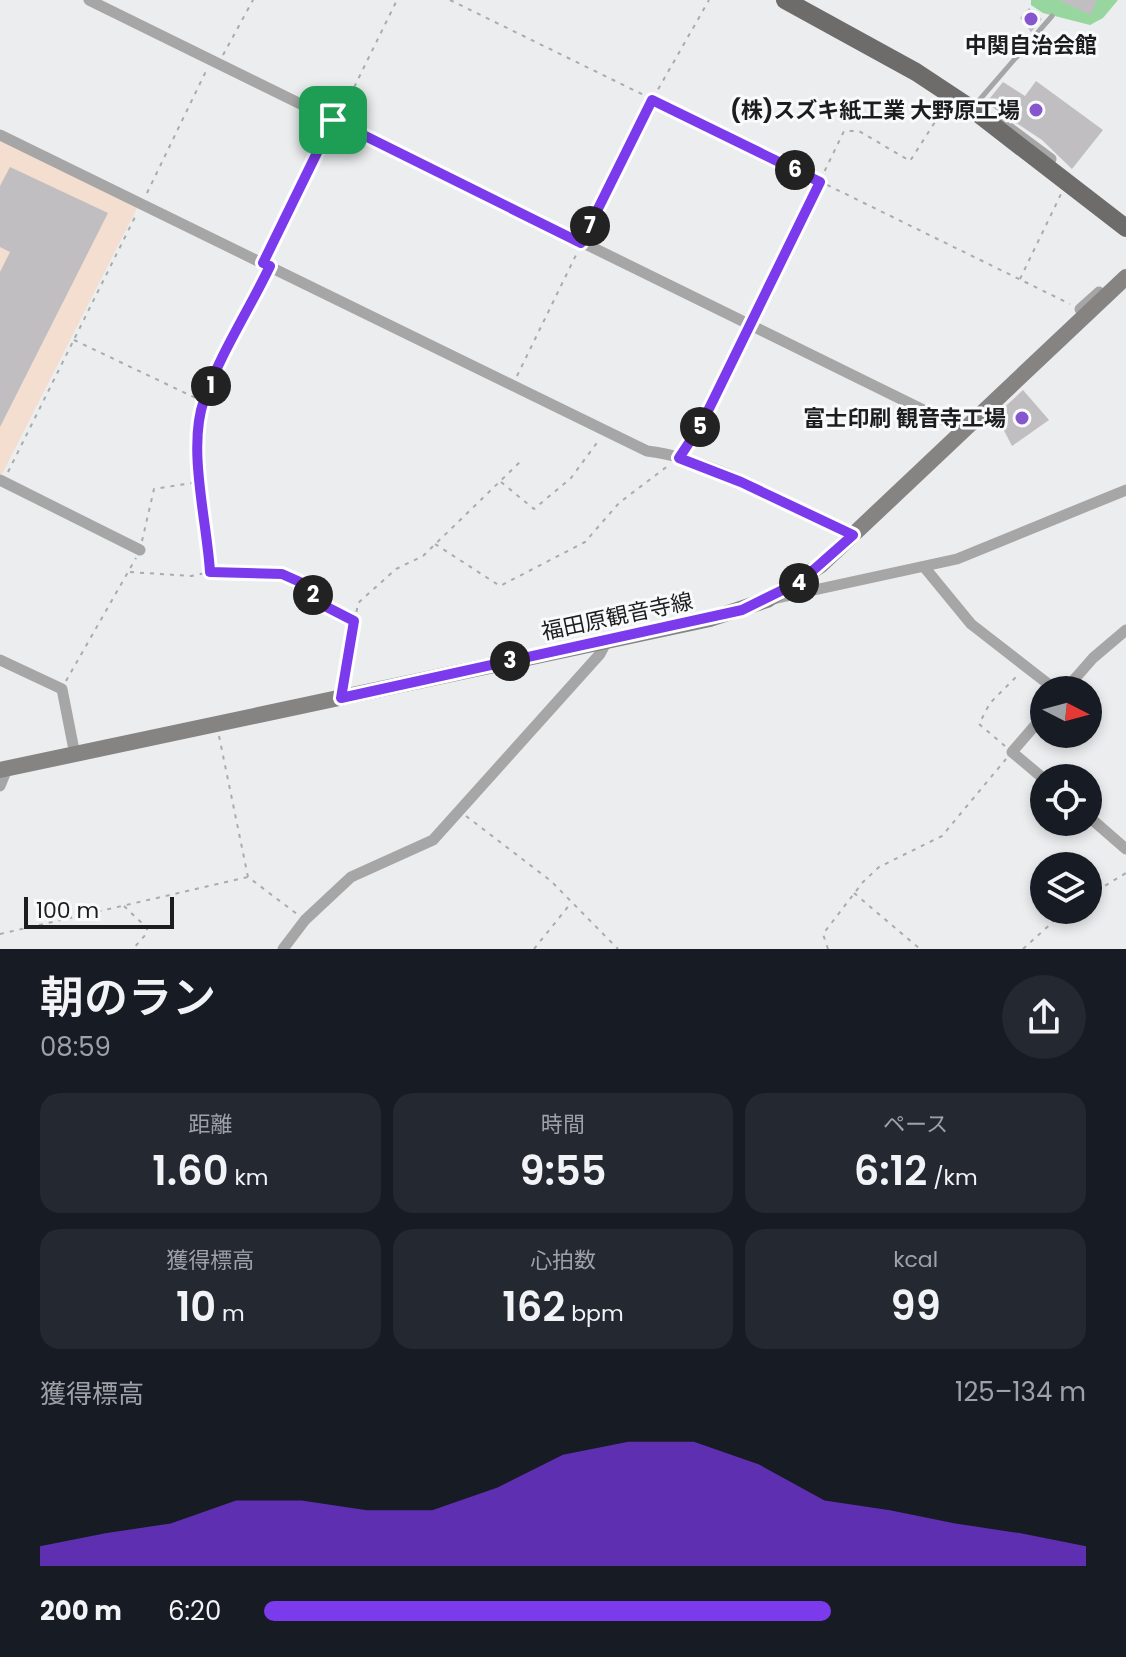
<!DOCTYPE html>
<html lang="ja">
<meta charset="utf-8">
<style>
:root{--surface:#171b24;--page:#242831;--text:#f1f3f6;--muted:#9ea1a6;--accent:#7c3aed}
body{margin:0;font-family:Poppins,"Noto Sans JP",sans-serif;background:var(--page);color:var(--text);height:100vh;display:flex;flex-direction:column;font-size:30px;white-space:nowrap}
*{box-sizing:border-box;margin:0}
p{font-size:26px;color:var(--muted)}
.icon{flex:none;width:44px;height:44px;fill:none;stroke:currentColor;stroke-width:2;stroke-linecap:round;stroke-linejoin:round}
.map{position:relative;height:949px;overflow:hidden}
.panel{display:flex;flex-direction:column;background:var(--surface);flex:1}
.panel>*{flex:none}
.needle{width:52px;rotate:96deg}
.tools{position:absolute;left:1030px;top:676px;display:grid;gap:16px}
.tools a{display:grid;place-items:center;width:72px;height:72px;border-radius:50%;background:var(--surface);box-shadow:0 4px 12px #0003;font-size:40px}
.scale{position:absolute;left:24px;bottom:20px;width:150px;box-sizing:border-box;padding-left:8px;border:4px solid #1d1d1e;border-top:0;font-size:22px;line-height:28px;white-space:nowrap;color:#1d1d1e;-webkit-text-stroke:6px #f8fafc;paint-order:stroke}
.pin{position:absolute;display:grid;place-items:center;width:68px;height:68px;color:#fff;margin:-34px;border-radius:16px;box-shadow:0 4px 12px #0006}
.km{position:absolute;width:40px;height:40px;margin:-20px;border-radius:50%;background:#222;color:#fff;font-size:22px;line-height:40px;text-align:center}
.round{display:grid;place-items:center;flex:none;width:84px;height:84px;border-radius:42px;background:var(--page)}
.overview{display:flex;align-items:center;justify-content:space-between;height:136px;padding:0 40px}
h1{font-size:44px;font-weight:600;line-height:60px}
.figures{display:grid;grid-template-columns:repeat(3,1fr);gap:12px;height:136px;padding:8px 40px}
.figures div{display:grid;align-content:center;border-radius:20px;background:var(--page);text-align:center}
.figures b{font-size:40px;font-weight:600}
.figures small{font-size:22px;font-weight:400}
.figures p{font-size:22px}
.chart{height:224px;padding:16px 40px}
.chart p{display:flex;justify-content:space-between}
.chart svg{width:100%;height:144px;margin-top:8px;fill:var(--accent);opacity:.7}
ul{padding:0 40px;list-style:none;font-size:26px}
li{display:grid;grid-template-columns:128px 96px 1fr;align-items:center;height:60px}
li i{height:20px;border-radius:10px;background:var(--accent)}
.map>svg:first-child{display:block}
.industrial{fill:#f3ded0}
.green{fill:#97d79f}
.building{fill:#c0bec0}
.lines{fill:none;stroke-linecap:round;stroke-linejoin:round}
.path{stroke:#aaabad;stroke-width:2;stroke-dasharray:4 6;stroke-linecap:butt}
.lane{stroke:#a7a6a6;stroke-width:5}
.street{stroke:#a7a6a6;stroke-width:11}
.secondary{stroke:#868483;stroke-width:16}
.primary{stroke:#6e6c6b;stroke-width:18}
.route-casing{stroke:#fff;stroke-width:16}
.route{stroke:#7c3aed;stroke-width:10}
.poi-dot{fill:#8656cf;stroke:#f8fafc;stroke-width:3}
.labels{text-anchor:middle;stroke-width:6;stroke-linejoin:round;paint-order:stroke}
.poi-label{font-size:22px;font-weight:bold;fill:#1d1d1e;stroke:#f8fafc;text-anchor:end}
.street-label{font-size:22px;fill:#1d1d1e;stroke:#f8fafc}
</style>
<div class="map">
<svg width="1126" height="949" viewBox="0 0 1126 949">
<rect width="100%" height="100%" fill="#ebedef"/>
<path class="industrial" d="M0,139L137,208L1,476L0,475Z"/>
<path class="green" d="M1031,0H1118L1103,18L1090,25L1043,13L1031,5Z"/>
<g class="building">
<path d="M1058,0H1097L1091,15Z"/>
<path d="M1029,8L1042,19L1031,32L1020,18Z"/>
<path d="M1036,81L1103,130L1072,169L1042,140L986,103L1003,82L1025,96Z"/>
<path d="M10,167L108,213L0,427V272L10,252L0,247V186Z"/>
<path d="M1023,390L1049,420L1012,446L996,415Z"/>
</g>
<g class="lines">
<g class="path">
<path d="M450,0L1070,304"/>
<path d="M223,55L253,0"/>
<path d="M341,114L397,0"/>
<path d="M147,193L207,69"/>
<path d="M586,232L652,100L709,0"/>
<path d="M267,256L329,128"/>
<path d="M1020,279L1061,194"/>
<path d="M755,315L844,131H859L910,161L944,108"/>
<path d="M74,340L202,401"/>
<path d="M517,376L577,253"/>
<path d="M684,450L702,423L745,335"/>
<path d="M8,472L137,213"/>
<path d="M501,482L534,509L571,478L599,440"/>
<path d="M142,541L154,489L198,482"/>
<path d="M435,544L500,586L585,542L619,503L669,465"/>
<path d="M130,572L191,576L210,572C207,521 187,449 204,400C218,359 245,317 264,278"/>
<path d="M211,572L282,574L300,582L321,604L353,620"/>
<path d="M66,681L136,558"/>
<path d="M345,681L358,603L396,569L423,556L523,459"/>
<path d="M219,736L248,877L297,914"/>
<path d="M1005,746L979,724L990,703L1019,674"/>
<path d="M466,816L551,881L618,949"/>
<path d="M854,893L920,949"/>
<path d="M1088,896L1126,873"/>
<path d="M124,906L147,928V933L133,949"/>
<path d="M0,934L248,877"/>
<path d="M534,949L571,903"/>
<path d="M828,949L823,934L863,882L879,867L942,836L1006,759"/>
<path d="M1023,949L1066,910"/>
</g>
<path class="lane" d="M975,105L1052,16"/>
<g class="street">
<path d="M89,0L964,430"/>
<path d="M1004,124L1051,159"/>
<path d="M0,135L647,451C715,459 792,506 853,535"/>
<path d="M1080,309L1099,292"/>
<path d="M0,480L140,550"/>
<path d="M925,568L971,624L1056,690"/>
<path d="M773,599L957,559L1126,490"/>
<path d="M0,660L62,689L75,755"/>
<path d="M1065,690L1093,658L1126,630"/>
<path d="M1044,715L1012,752L1044,779"/>
<path d="M0,786L7,769"/>
<path d="M1088,816L1126,849"/>
<path d="M283,949L305,920L351,877L433,840L600,654L607,641"/>
</g>
<path class="secondary" d="M0,770L710,619L767,600L821,565L1126,277"/>
<path class="primary" d="M785,0L916,72L972,109L1126,228"/>
</g>
<g class="lines">
<g class="route-casing">
<path id="route" d="M652,100L820,182L702,423L679,458L741,482L853,535L801,581L742,610L341,698L354,621L321,604L300,582L282,574L210,572C207,521 187,448 204,400C220,354 249,310 270,266L263,263L333,120L581,243Z"/>
</g>
<use href="#route" class="route"/>
</g>
<g class="poi-dot">
<circle cx="1031" cy="19" r="8"/>
<circle cx="1036" cy="110" r="8"/>
<circle cx="1022" cy="418" r="8"/>
</g>
<g class="labels">
<g class="poi-label">
<text x="1031" y="53" text-anchor="middle">中関自治会館</text>
<text x="1020" y="118">(株)スズキ紙工業 大野原工場</text>
<text x="1006" y="426">富士印刷 観音寺工場</text>
</g>
<g class="street-label">
<text transform="translate(617 616) rotate(-12)" y="8">福田原観音寺線</text>
</g>
</g>
</svg>
<div class="tools">
<a><svg class="needle" viewBox="-14 -14 28 28"><path d="M0-13l5 13h-10z" fill="#e53935"/><path d="M0 13l5-13h-10z" fill="#9ea1a6"/></svg></a>
<a><svg class="icon" aria-label="locate" viewBox="0 0 24 24"><circle cx="12" cy="12" r="6"/><path d="M12 2v4M12 18v4M2 12h4M18 12h4"/></svg></a>
<a><svg class="icon" aria-label="layers" viewBox="0 0 24 24"><path d="M12 4l9 5-9 5-9-5zM3 14l9 5 9-5"/></svg></a>
</div>
<div class="scale">100 m</div>
<div class="pin" style="left:333px;top:120px;background:#1e9e55"><svg class="icon" aria-label="arrive" viewBox="0 0 24 24"><path d="M6 21V4h12l-3 4 3 4H6"/></svg></div>
<b class="km" style="left:211px;top:386px">1</b>
<b class="km" style="left:313px;top:595px">2</b>
<b class="km" style="left:510px;top:661px">3</b>
<b class="km" style="left:799px;top:583px">4</b>
<b class="km" style="left:700px;top:427px">5</b>
<b class="km" style="left:795px;top:170px">6</b>
<b class="km" style="left:590px;top:226px">7</b>
</div>
<section class="panel">
<div class="overview"><div><h1>朝のラン</h1><p>08:59</p></div><a class="round"><svg class="icon" aria-label="share" viewBox="0 0 24 24"><path d="M12 15V3M7 8l5-5 5 5M5 13v7h14v-7"/></svg></a></div>
<div class="figures">
<div><p>距離</p><b>1.60<small> km</small></b></div>
<div><p>時間</p><b>9:55</b></div>
<div><p>ペース</p><b>6:12<small> /km</small></b></div>
</div>
<div class="figures">
<div><p>獲得標高</p><b>10<small> m</small></b></div>
<div><p>心拍数</p><b>162<small> bpm</small></b></div>
<div><p>kcal</p><b>99</b></div>
</div>
<div class="chart"><p><span>獲得標高</span>125–134 m</p>
<svg viewBox="0 0 160 44" preserveAspectRatio="none"><path d="M0 44V38L10 34L20 31L30 24L40 24L50 27L60 27L70 20L80 10L90 6L100 6L110 13L120 24L130 27L140 31L150 34L160 38V44z"/></svg>
</div>
<ul>
<li><b>200 m</b>6:20<i style="width:69%"></i></li>
</ul>
</section>
